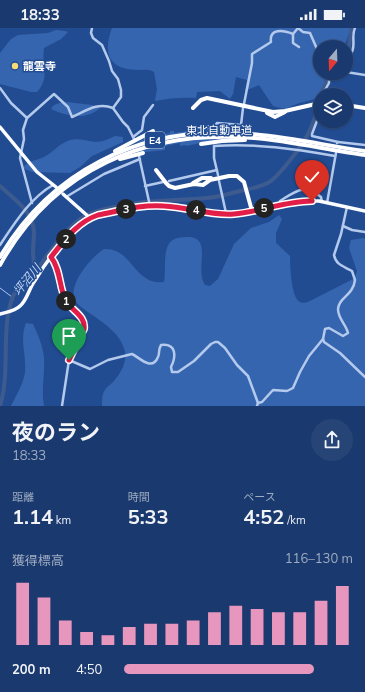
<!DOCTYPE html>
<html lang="ja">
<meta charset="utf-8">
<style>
:root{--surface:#1a396e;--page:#274476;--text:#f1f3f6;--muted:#9facc2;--line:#385381;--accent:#e797bd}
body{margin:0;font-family:Mulish,"Noto Sans JP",sans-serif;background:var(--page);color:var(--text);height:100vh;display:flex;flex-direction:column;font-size:15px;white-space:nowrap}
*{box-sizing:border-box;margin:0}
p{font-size:13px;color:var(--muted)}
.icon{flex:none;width:22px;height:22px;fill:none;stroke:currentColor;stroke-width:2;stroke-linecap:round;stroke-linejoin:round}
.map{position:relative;height:378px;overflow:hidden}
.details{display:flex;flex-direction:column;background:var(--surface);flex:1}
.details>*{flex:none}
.needle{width:26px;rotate:199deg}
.fabs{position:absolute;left:313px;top:12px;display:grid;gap:8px}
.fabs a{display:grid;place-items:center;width:40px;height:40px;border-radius:50%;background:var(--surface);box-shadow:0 1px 3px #0004,0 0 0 1px var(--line);font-size:20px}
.pin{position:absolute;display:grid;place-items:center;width:34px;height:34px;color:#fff;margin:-41px -17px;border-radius:50% 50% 50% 0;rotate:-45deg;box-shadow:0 0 4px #0007}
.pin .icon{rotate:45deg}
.km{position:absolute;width:20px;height:20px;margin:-10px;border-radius:50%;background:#222;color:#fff;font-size:11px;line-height:20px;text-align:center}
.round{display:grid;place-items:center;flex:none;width:42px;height:42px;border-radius:21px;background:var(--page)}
.summary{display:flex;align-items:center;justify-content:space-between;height:68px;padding:0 12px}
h1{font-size:22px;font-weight:700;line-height:30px}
.metrics{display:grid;grid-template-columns:repeat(3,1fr);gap:6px;height:68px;padding:4px 12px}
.metrics div{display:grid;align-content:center}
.metrics b{font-size:20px;font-weight:700}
.metrics small{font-size:11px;font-weight:400}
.metrics p{font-size:11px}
.chart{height:112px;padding:8px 12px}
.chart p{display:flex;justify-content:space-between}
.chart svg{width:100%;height:72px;margin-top:4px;stroke:var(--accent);stroke-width:6}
ul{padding:0 12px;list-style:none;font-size:13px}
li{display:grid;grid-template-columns:64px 48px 1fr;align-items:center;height:30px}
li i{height:10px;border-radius:5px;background:var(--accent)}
.status{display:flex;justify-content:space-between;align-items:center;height:28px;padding:0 20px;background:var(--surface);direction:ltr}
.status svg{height:11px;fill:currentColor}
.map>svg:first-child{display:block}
.green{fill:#3665af}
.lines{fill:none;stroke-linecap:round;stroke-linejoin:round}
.stream{stroke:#a8c4ee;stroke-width:1}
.river{stroke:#3d5b8e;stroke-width:4}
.minor{stroke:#b4caed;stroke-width:2.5}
.major{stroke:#fafcff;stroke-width:3.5}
.highway{stroke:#fff;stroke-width:4}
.route-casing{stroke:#fff;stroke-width:8}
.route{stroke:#e11d48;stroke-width:5}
.poi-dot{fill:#f8db77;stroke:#224c92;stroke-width:1.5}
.labels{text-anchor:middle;stroke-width:3;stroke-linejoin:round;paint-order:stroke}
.shield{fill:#224c92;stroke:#bdc9de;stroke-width:1}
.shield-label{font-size:10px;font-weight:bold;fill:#fff}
.poi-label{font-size:11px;font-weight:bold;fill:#fff;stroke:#224c92;text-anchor:start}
.street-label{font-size:11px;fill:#fff;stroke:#224c92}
.water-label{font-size:12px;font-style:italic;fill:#c1d5f4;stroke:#224c92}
</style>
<div class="status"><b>18:33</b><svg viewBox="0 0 49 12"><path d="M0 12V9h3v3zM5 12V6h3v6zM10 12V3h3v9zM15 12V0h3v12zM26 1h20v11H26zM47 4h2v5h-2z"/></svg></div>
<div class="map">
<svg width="365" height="378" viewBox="0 0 365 378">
<rect width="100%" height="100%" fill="#224c92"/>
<g class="green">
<path d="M112,0H351L344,19H320V45H332L319,70L299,75L285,81L273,78L259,57L245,63L247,52L236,49L233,66L230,71L220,63L197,64L196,70C182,69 169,70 155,73L157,61L154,44C149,41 145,42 139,42C110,42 102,27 112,0Z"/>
<path d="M56,2L65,3L68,4L61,11L44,20C41,37 51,49 37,64H31L0,56V25L11,11L18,7L48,5Z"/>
<path d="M66,74L92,77L100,80C85,93 67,88 51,81C54,75 60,75 66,74Z"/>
<path d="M195,99L205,102L207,101L222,103C191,104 163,109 134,116L154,105L165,104V106L170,105V103H174V105L188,103L187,100Z"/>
<path d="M115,108L123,109V114L92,128L80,139L70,145L32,144L23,140C28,132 36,133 44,129C54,124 58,116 70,112C79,110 86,113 95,114C102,114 109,111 115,108Z"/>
<path d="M208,111H220L186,118V117L180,118V115L165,118V122L134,125L169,115Z"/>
<path d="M279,187L282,191L276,205V215L290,228C290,237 291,270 300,274C304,276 308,274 312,272L355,250L357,243L349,220L351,212L363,210L365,211V378H102C102,374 102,369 103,366C105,360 109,358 113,354C120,346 127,335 125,324C122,306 102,294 88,284C84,281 79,278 76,274C70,266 76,253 81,245C87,236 95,227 104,221C132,219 134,258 164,254C167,241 160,213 178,210C218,202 193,240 205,257L210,258L218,251L234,216L251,200L269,194Z"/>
<path d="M26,295L33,296C38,307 43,318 44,330C45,347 41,360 44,378H11C16,368 23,356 25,345C27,326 19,314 26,295Z"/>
</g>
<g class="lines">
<path class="stream" d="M0,260L12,269"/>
<g class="river">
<path d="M346,27C351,18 349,9 352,0"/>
<path d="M321,67L326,55L328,45"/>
<path d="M0,158C14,171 33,183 34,204C34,211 33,217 33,223C33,230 35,237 33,244"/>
<path d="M0,378C11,342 0,302 13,268C19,257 29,251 37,241C51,223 65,200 85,188C96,181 130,176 144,174C165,172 186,172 207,170C218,169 229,166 240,163C250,161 262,159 271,153C282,144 302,118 308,106C314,95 317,83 320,71"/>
</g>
<g class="minor">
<path d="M92,0L91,5L93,10L102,17L109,33L112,43L118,51L121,62V69L113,80"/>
<path d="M298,0L303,4L310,5L317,21L320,24"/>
<path d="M293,6V15L299,19"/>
<path d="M346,31C359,21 350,10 355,0"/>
<path d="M346,44L365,47"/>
<path d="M0,60L11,75L27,90"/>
<path d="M325,67L324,64L329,55V45"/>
<path d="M244,76L252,35V26L271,14C269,0 283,2 293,6L298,0"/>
<path d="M320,85L312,106V108L338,114L337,115"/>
<path d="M214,99L217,95L241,97L243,80"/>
<path d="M133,109L142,102L144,89L153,77"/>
<path d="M338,114L365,117"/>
<path d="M139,128L150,178"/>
<path d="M218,147L214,130V118C255,115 295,121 335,128"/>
<path d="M169,153L217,142"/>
<path d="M219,153L226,185"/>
<path d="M145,158L163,154"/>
<path d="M66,169L104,146L140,131"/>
<path d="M280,173C296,163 304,155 321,169L322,174"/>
<path d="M32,175L20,130L24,111L23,102L27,90L54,66L68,79L72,89C86,83 97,74 113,80L123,94L128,99L134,111"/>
<path d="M327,175L336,125"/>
<path d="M343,198L352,202L365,204"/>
<path d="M0,217C14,196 30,170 53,157"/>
<path d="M51,229C60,242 59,259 66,273C72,283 86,288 84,301L69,332L62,378"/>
<path d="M323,311L324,314L340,325L365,349"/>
<path d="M69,332L90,341L108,332L132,326C139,329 152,344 158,329C160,325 158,322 161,317C177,315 176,329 171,339L172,344H178L194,333L211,316L215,314H218L225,320L237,337L248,348L258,375"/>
<path d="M257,378L258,375L262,374L273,362L287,363L293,360L300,344L309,328L323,311L325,301L329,300L343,308L348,305C346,296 338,291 338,281C339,269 353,268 355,252L352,243C343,238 336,237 334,227L341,206L347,179"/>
</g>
<g class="major">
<path d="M0,99L37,144L56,159"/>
<path d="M63,166L90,190"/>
<path d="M0,286C7,284 15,283 20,278C27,272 29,261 34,254C47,232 73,196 98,187L150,178L164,177L214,185L234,186L304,173H319L365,183"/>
</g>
<g class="highway">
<path d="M346,77L365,80"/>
<path d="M193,80L201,72L207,70L273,84L285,83L320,75"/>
<path d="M267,85L275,89L285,84"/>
<path d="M207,99L237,103"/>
<path d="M201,116L222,113L245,112"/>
<path d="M115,123L153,103"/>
<path d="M120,131L143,125"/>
<path d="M156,142L166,155L169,158L175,160L194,156L203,157L210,152L229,148H237L244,154L252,183"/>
<path d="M193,155L202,150H211"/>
<path d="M0,229C50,144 138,100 236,105C280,107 322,117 365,123"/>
<path d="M0,237C53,141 147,101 254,110C291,113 328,122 365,127"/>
</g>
</g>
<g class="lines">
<g class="route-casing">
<path id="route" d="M69,332L84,301C86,288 72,283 66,273C59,260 61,242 51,229C64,213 77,194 98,187C119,183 142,176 164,178C187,179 211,188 234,186C260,184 285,173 312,173"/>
</g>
<use href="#route" class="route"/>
</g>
<circle class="poi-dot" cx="15" cy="38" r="4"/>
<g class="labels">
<rect class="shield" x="145" y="104" width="20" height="16" rx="3"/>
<g class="shield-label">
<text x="155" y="116">E4</text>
</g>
<g class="poi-label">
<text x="23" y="42">龍雲寺</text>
</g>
<g class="street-label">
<text x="219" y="106">東北自動車道</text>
</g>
<g class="water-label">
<text transform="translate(27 252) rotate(-51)" y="4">坪沼川</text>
</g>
</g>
</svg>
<div class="fabs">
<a><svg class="needle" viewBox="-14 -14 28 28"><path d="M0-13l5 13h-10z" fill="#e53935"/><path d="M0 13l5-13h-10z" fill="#9facc2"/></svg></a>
<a><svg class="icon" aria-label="layers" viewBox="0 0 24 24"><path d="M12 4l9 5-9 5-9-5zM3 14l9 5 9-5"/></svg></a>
</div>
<div class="pin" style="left:69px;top:332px;background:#1e9e55"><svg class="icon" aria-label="arrive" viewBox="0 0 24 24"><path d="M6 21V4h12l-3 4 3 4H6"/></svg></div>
<div class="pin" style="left:312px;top:173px;background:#d93025"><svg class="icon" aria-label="check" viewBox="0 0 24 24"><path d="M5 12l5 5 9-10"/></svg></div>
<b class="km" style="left:66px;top:273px">1</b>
<b class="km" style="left:66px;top:211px">2</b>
<b class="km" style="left:126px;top:181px">3</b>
<b class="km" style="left:196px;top:182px">4</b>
<b class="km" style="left:264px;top:180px">5</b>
</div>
<section class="details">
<div class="summary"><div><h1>夜のラン</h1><p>18:33</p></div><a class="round"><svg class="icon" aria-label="share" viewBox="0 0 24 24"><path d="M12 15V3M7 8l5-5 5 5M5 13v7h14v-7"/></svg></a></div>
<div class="metrics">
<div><p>距離</p><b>1.14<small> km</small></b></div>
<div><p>時間</p><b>5:33</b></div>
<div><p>ペース</p><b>4:52<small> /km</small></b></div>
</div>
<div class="chart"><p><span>獲得標高</span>116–130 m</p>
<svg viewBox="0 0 160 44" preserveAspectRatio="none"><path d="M5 44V6M15 44V15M25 44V29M35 44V36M45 44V38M55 44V33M65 44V31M75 44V31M85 44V29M95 44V24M105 44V20M115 44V22M125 44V24M135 44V24M145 44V17M155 44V8"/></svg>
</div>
<ul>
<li><b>200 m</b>4:50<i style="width:83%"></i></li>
</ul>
</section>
